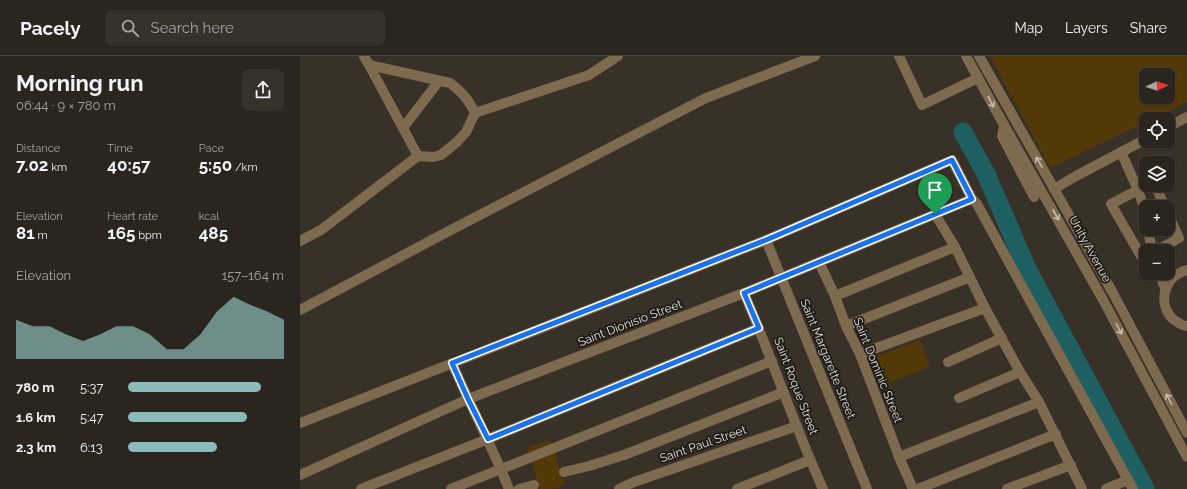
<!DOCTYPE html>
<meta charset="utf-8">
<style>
:root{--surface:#2a251e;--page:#36312b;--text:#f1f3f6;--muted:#a5a5a4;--line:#46423c;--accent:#8bbbb9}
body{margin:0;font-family:Raleway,sans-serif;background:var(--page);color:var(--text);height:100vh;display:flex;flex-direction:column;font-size:15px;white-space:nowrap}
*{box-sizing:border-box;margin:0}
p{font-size:13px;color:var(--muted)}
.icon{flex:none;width:22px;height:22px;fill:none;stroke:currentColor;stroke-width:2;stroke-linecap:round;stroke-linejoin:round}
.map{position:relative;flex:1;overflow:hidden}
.details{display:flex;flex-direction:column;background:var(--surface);width:300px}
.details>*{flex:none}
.needle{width:26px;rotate:87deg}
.tools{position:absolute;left:839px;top:12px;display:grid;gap:8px}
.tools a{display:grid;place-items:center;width:36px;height:36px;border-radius:8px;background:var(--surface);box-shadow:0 1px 3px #0004,0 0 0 1px var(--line);font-size:20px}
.pin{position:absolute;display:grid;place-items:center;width:34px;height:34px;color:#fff;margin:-41px -17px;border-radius:50% 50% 50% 0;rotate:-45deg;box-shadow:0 0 4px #0007}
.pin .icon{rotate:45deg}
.round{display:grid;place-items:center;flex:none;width:42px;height:42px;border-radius:8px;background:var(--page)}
.summary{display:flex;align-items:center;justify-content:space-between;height:68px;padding:0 16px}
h1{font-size:22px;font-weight:700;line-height:30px}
.stats{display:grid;grid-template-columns:repeat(3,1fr);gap:6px;height:68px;padding:4px 16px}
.stats div{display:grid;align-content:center}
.stats b{font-size:17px;font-weight:700}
.stats small{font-size:11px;font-weight:400}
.stats p{font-size:11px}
.chart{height:112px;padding:8px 16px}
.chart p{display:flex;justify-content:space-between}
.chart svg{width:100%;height:72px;margin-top:4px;fill:var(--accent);opacity:.7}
ul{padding:0 16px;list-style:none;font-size:13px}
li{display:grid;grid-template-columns:64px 48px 1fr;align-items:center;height:30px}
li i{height:10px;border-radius:5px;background:var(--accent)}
header{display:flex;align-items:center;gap:24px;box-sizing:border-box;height:56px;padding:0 20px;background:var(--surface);border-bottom:1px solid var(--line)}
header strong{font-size:19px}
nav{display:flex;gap:22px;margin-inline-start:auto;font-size:14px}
.search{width:280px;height:36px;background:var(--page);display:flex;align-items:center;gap:10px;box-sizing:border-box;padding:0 14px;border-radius:8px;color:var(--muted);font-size:15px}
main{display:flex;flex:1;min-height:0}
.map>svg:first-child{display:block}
.green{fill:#543908;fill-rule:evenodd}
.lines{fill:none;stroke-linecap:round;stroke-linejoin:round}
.river{stroke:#1e6062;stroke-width:19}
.minor{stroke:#7e6a4e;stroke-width:10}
.oneway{stroke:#c5bbaf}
.route-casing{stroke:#fff;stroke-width:8}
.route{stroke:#1a73e8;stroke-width:5}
.labels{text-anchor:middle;stroke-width:3.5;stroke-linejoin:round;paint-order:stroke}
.street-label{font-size:12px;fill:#e3ded9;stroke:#1d1a16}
</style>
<header>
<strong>Pacely</strong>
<div class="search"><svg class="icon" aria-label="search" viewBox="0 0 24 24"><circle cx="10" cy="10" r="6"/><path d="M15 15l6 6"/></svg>Search here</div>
<nav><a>Map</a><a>Layers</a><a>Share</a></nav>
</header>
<main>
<section class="details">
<div class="summary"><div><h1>Morning run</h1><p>06:44 · 9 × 780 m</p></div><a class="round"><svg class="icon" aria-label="share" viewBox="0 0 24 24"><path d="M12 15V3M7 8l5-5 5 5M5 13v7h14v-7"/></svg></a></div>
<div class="stats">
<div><p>Distance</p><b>7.02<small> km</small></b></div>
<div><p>Time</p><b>40:57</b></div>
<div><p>Pace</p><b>5:50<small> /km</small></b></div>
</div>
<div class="stats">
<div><p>Elevation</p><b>81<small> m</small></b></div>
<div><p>Heart rate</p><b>165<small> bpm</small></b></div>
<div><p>kcal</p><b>485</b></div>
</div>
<div class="chart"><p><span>Elevation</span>157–164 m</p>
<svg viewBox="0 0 160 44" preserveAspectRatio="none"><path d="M0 44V20L10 24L20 24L30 29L40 33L50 29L60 24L70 24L80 29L90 38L100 38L110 29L120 15L130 6L140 11L150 15L160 20V44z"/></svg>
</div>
<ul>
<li><b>780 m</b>5:37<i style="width:85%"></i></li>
<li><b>1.6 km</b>5:47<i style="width:76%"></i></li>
<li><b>2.3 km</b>6:13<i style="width:57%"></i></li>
</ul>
</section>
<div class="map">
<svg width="887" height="433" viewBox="0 0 887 433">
<rect width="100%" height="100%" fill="#383128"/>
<g class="green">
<path d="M690,0H887V46L852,63H846V66L750,112ZM846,19H868V41H846Z"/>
<path d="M620,284L630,311L583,329L573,302Z"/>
<path d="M251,384L265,429L252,433H240L227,392Z"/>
</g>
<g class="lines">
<path class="river" d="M663,76L686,118L727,213L845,433"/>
<g class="minor">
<path d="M64,0L69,9L150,27C163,37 168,43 175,57L289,19L318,0"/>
<path d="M599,0L622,49L678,22"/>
<path d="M666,0L699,60L802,242L887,401"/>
<path d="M679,0L813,237L887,377"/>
<path d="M704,70L702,80L734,141"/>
<path d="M868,71L887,61"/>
<path d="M103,72L139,25"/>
<path d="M821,96L838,134L846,158"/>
<path d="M118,100L133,101L141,99L157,86L166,76L175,57"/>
<path d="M855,129L865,151"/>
<path d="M754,133L776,120L846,83"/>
<path d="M838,134L811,148L841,200L846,199"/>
<path d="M635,158L655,191L685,252L720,316L739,346L782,433"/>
<path d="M848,173L852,195"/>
<path d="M466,184L567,433"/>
<path d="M0,185L21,174L118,100L69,9"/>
<path d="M856,195L879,182L868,158"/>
<path d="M519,206L535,240L546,270L560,298L599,401L613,433"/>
<path d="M887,214C866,219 857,244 871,261C872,263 876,265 879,267C882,269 883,270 887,270"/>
<path d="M859,217L865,232"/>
<path d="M444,237C472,302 494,369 523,433"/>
<path d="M535,240L655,191"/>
<path d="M0,254L147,176L406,42L515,0"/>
<path d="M546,270L670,221"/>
<path d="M560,298L685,252"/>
<path d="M648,306L702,282"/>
<path d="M152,307C170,349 192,390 209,433"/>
<path d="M659,342L720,316"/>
<path d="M0,367L466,184L652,104L672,143L677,148L833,433"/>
<path d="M599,401L739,346"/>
<path d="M264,416L289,410L324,399L484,336"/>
<path d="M0,419L168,343L444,237L672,143"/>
<path d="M61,433L188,383L459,272"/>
<path d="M151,433L472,305"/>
<path d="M219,433L234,429"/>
<path d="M319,433L334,426L497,370"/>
<path d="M437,433L510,404"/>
<path d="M618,433L756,378"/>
<path d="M707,433L771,409"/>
<path d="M806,433L828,424"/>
</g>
</g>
<defs><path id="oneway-shaft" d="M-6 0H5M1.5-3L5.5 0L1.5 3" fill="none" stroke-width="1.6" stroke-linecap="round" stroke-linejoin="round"/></defs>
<g class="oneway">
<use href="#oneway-shaft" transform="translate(691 46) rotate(62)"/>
<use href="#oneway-shaft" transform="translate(739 106) rotate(-120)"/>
<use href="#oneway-shaft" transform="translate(756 159) rotate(61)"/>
<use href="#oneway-shaft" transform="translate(819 273) rotate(62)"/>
<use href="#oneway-shaft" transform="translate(869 343) rotate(-118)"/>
</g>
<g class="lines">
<g class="route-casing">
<path id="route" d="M652,104L672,143L444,237L459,272L188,383L168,343L152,307L466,184Z"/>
</g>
<use href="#route" class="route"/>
</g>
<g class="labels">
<g class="street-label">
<text transform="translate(790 193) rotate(61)" y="4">Unity Avenue</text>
<text transform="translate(330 267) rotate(-21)" y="4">Saint Dionisio Street</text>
<text transform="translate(528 303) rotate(68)" y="4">Saint Margarette Street</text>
<text transform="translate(578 314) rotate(68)" y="4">Saint Dominic Street</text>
<text transform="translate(496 330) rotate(69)" y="4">Saint Roque Street</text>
<text transform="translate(403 388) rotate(-19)" y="4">Saint Paul Street</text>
</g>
</g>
</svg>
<div class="tools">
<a><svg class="needle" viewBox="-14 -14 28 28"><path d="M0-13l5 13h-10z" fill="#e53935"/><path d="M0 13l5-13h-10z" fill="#a5a5a4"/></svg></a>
<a><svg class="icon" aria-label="locate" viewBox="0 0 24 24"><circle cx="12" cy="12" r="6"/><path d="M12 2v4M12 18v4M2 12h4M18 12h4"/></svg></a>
<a><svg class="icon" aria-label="layers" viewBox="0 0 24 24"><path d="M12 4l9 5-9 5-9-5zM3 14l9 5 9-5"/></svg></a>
<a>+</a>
<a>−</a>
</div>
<div class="pin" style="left:635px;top:158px;background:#1e9e55"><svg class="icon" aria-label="arrive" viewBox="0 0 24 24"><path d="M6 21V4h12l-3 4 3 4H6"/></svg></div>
</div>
</main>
